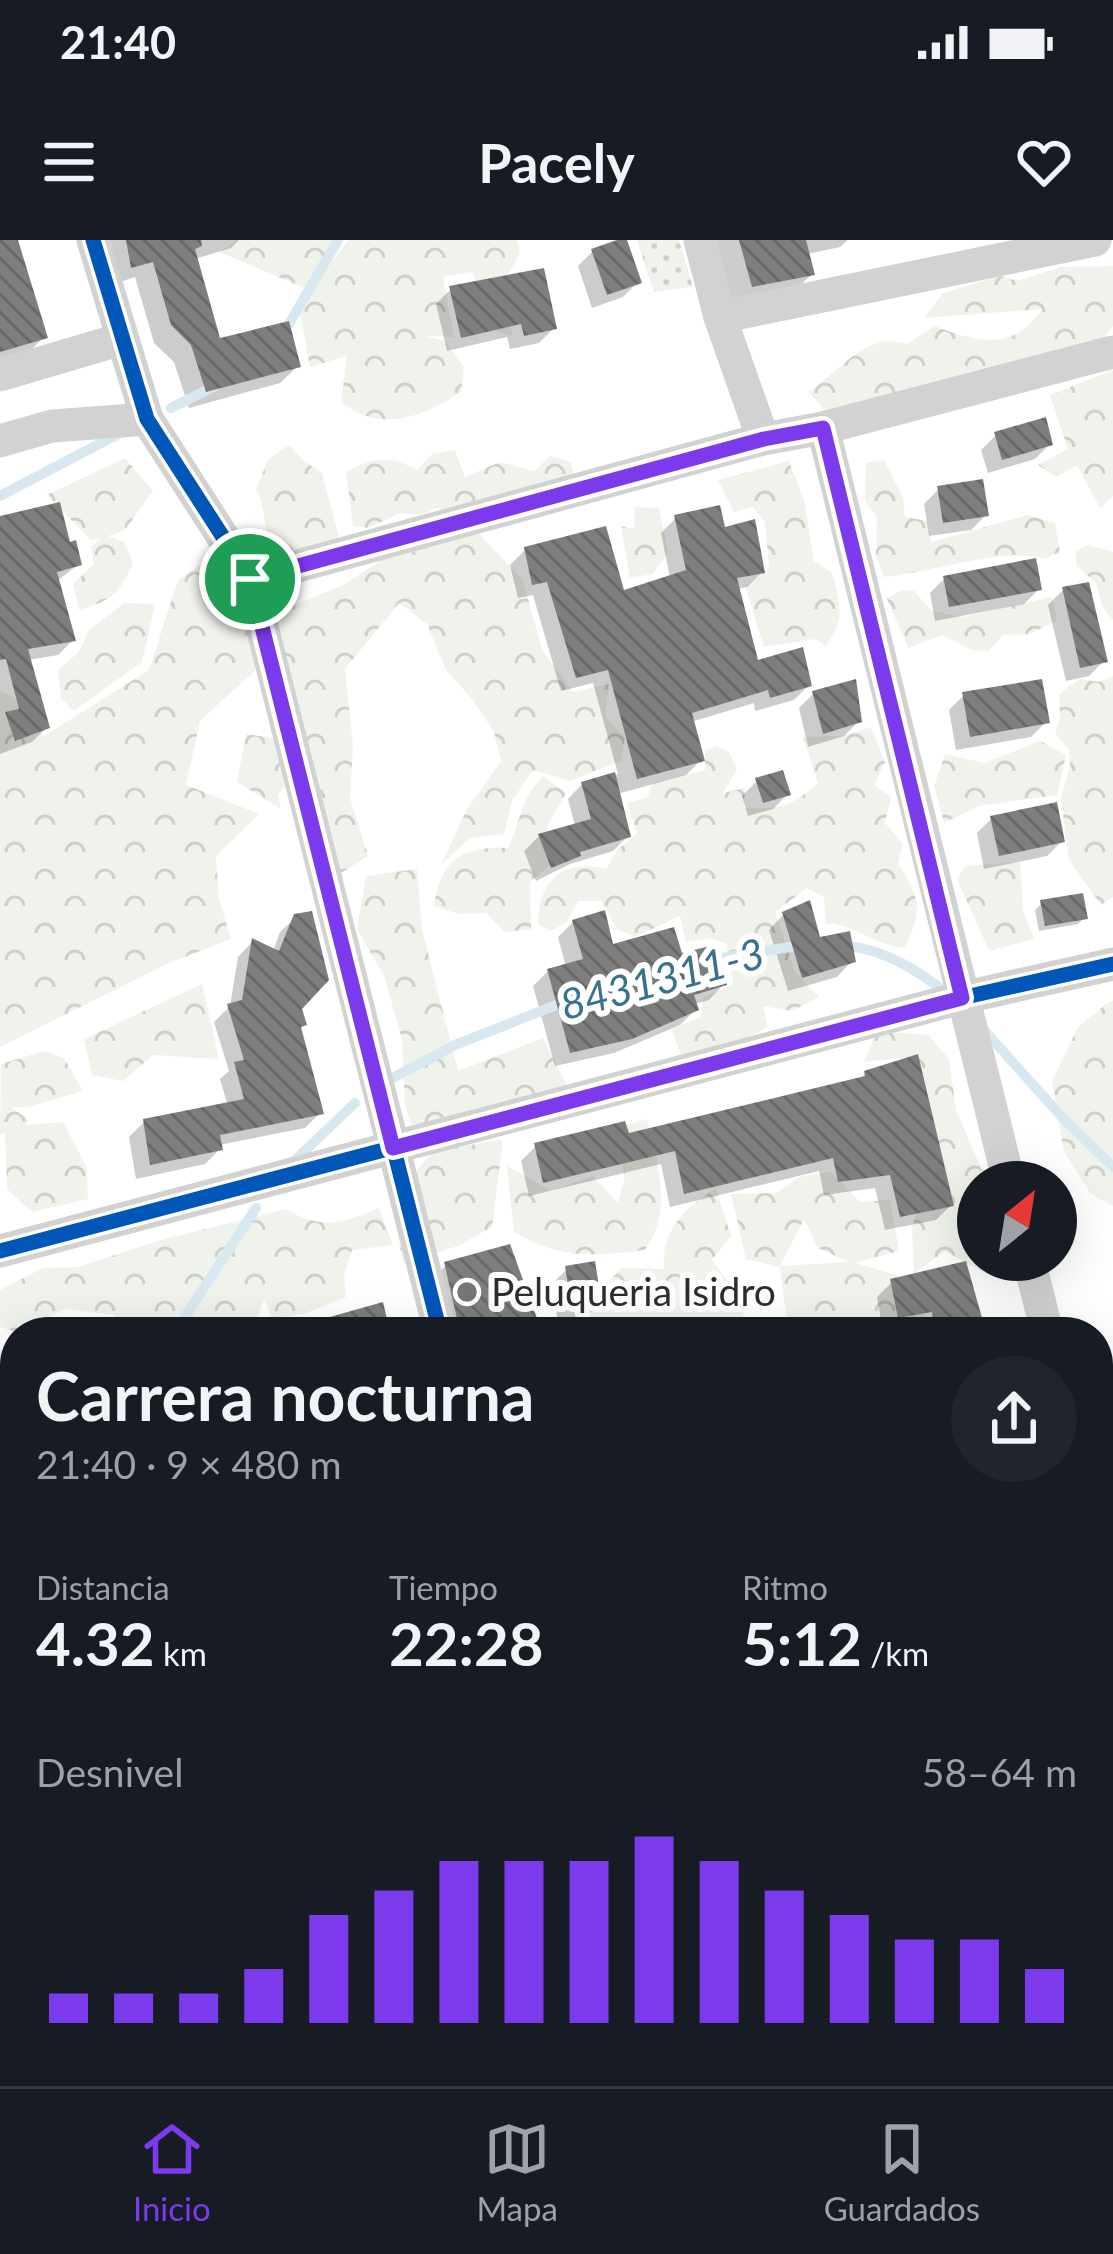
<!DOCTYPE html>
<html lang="es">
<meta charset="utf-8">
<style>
:root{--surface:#171b24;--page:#20242c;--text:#f1f3f6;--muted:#9ea1a6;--line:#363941;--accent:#7c3aed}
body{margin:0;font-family:Lato,sans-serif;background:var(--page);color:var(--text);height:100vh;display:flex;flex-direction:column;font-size:45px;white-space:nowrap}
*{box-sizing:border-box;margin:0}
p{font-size:39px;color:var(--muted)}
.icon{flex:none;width:66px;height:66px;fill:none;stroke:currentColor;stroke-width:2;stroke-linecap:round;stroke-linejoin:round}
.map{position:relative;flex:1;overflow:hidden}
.sheet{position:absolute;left:0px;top:1077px;width:1113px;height:771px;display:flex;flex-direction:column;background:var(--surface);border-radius:48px 48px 0 0;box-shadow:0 12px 48px #0002}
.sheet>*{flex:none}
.needle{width:78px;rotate:30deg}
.controls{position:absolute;left:957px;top:921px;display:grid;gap:24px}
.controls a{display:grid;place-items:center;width:120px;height:120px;border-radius:50%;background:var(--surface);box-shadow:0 12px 48px #0002;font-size:60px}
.pin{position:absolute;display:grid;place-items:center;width:102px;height:102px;color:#fff;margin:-51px;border:6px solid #fff;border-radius:50%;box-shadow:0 3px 12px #0007}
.round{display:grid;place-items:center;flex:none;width:126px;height:126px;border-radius:63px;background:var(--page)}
.head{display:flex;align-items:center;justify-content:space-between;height:204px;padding:0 36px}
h1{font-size:66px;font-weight:700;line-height:90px}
.metrics{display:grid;grid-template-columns:repeat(3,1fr);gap:18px;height:204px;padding:12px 36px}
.metrics div{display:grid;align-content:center}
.metrics b{font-size:60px;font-weight:700}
.metrics small{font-size:33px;font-weight:400}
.metrics p{font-size:33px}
.chart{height:336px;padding:24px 36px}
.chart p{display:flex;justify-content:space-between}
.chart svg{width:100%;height:216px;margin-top:12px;stroke:var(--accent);stroke-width:6}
.status{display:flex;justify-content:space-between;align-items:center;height:84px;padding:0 60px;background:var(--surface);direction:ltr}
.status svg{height:33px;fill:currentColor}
header{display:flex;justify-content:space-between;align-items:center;height:156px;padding:0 36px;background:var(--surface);font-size:54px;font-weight:700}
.tabs{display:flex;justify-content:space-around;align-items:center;height:168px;border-top:3px solid var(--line);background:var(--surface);font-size:33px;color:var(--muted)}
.tabs a{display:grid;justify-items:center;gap:6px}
.tabs .selected{color:var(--accent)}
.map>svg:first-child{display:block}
.grass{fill:url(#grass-dots)}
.forest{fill:url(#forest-crowns);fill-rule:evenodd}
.shadow{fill:#0003}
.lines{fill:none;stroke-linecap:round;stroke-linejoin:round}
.stream{stroke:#d7e8f1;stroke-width:10}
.building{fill:url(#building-back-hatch)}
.minor{stroke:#d2d2d2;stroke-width:33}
.cycleway-casing{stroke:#fff;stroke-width:22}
.cycleway{stroke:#0057b8;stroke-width:15}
.route-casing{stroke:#fff;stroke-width:24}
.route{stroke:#7c3aed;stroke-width:15}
.poi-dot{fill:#767676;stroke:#fff;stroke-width:4.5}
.labels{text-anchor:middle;stroke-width:12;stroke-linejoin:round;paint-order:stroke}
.poi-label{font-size:39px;fill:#2d2d2d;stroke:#fff;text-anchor:start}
.water-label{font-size:42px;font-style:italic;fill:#3b718e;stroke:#fff}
</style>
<div class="status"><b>21:40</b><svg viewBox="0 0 49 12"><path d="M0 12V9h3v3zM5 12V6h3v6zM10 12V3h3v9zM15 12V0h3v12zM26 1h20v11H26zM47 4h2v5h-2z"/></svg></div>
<header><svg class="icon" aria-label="menu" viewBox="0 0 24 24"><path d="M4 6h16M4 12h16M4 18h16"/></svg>Pacely<svg class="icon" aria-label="heart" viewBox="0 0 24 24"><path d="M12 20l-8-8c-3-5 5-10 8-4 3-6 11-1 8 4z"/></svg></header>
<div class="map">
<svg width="1113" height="1846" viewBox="0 0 1113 1846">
<defs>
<pattern id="grass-dots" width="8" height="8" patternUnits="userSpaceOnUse" patternTransform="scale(3)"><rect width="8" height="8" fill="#f0f3eb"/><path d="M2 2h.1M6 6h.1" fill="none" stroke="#ced1ca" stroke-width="1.8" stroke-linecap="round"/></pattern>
<pattern id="forest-crowns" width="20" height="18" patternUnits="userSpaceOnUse" patternTransform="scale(3)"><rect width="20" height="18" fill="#f0f3eb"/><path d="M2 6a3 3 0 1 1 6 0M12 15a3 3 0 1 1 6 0" fill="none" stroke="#ced1ca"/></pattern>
<pattern id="building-back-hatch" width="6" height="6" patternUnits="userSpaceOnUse" patternTransform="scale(3)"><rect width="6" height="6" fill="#7e7e7e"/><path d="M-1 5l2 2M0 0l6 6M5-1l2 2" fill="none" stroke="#686868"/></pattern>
</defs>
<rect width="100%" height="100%" fill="#fff"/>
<path class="grass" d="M637,0H679L693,47L654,52Z"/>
<g class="forest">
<path d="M238,0H338L316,41L349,0H517L520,14L499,49L513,96L496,91L472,32L443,37L454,97L426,96L445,101L464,127L461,152C422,177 382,194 341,162L347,116L310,127L299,67L309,50L219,12Z"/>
<path d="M1113,26V86L1097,106L826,172L809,152C840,131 867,90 907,104L935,86C975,102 1015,112 1042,69L924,78L943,53L1000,36L1017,41L1061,27Z"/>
<path d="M1113,130V256L1100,268L1077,225L1056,237L1038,225L1068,209L1050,155Z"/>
<path d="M289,205L305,222L322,233L341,305L273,312C262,289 267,270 256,249L268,220Z"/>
<path d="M455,210L465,237L500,222L534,231L550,216L571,222L574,236L459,274L437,268L421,275L400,273L368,288L353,286L346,232C372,218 391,215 417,230L432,214Z"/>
<path d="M125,218L153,251L124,291L108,296L124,302L133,323C118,355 113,360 79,370L73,344L94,324L91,307L102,298L91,300L47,255Z"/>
<path d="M884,220L903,258L905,277L927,281L931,302L1028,275L1055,283L1060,312L1045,319C1004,306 930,333 884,337L876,316L877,278L865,260L866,223Z"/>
<path d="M789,221L804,260L814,321L832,333C841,365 845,379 826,406L815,399L764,407L745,346L769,328L765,282L753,267L734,272L718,240Z"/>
<path d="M635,267L659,268L668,312L653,334L630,338L621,286L634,289Z"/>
<path d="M402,282L479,294L523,340L542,410L573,452L609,444L605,477L625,497L621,521L570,541L533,530L512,561L504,594L470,598L441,625L466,571L501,521L494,492L473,460L446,430L427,384L399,363L345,429L353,506L350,558L368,616L340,634L261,425L200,481L186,545L259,574L216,616L219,659L231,699L169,723L0,807V451L14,458L44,496L149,430L178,340L227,307L265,416L279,371L344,345L378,322Z"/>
<path d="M1088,305L1113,312V380L1103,368L1096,343L1076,325V311Z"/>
<path d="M913,350L932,371L963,377L1052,357L1057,381L1029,394L1003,395L988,411L972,410L942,395L908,408L887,359L899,351Z"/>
<path d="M124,363L155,364L142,422L74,471L61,458L58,430L79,412L89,390Z"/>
<path d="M1113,436V657L1101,665L1069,620L1061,559L1070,525L1069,510L1055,493L1060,478L1059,454L1080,439L1099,442Z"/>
<path d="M871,487L885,523L874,545L891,557L885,583L903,604L898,623C920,657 924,671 904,708C875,705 856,685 826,683L824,657L807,648L775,672L795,732L819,757L792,771L763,766L768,787L710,818L680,813L672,789L701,777L703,758L733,744L726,703L709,698L686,702L680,676L635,697L617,689L601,661H578L567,682L551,691L538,684C538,641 563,618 606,629L618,609L637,594L627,563L647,558L653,543L705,530V511L717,506L729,512L737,529L723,553L745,548L744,568C781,569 789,568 818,543L803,497L842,496Z"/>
<path d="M246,494L280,499L295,534L278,555L281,569L237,542Z"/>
<path d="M1040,501L1066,515L1057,555L979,566L944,583L934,546L945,514L985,523Z"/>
<path d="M543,536L566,553L546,588L559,613L552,624L530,642L531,689L505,692L486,673L459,674L434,666C440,619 463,606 508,608C523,577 518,563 543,536Z"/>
<path d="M1020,622L1023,670L1034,699L989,711L957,639L965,626Z"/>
<path d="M417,629L422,689L458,831L543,798L573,857L412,887L405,865L402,799L384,736L357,689L366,636Z"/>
<path d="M202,744L219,819L153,815L123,841L92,835L84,799Z"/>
<path d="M1110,761H1113V966L1091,954L1064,912L1052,841L1078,787Z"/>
<path d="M877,791L928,795L949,819L956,870L987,942H978V1020H996L987,1034L945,1011L914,1034L912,987L924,945L910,817L864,822Z"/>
<path d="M44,811L64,818L83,851L28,867H11L29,880L25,885L63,882L87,928L88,959L32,972L7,949L5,893L0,895L1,824Z"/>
<path d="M647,879C657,925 674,969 645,1010C592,1016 562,1020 514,992L507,926L551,951L593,936L618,963L625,936L613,889Z"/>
<path d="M503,899L492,987L458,1006L403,1023L391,959L433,912Z"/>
<path d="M831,932L860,962L890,960L899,1011L855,1023L897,1035L909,1060L929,1080L956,1068L944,1092H784L787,1082L780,1027L746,1019L731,954L777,953L799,937ZM804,979L818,1008L849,1022L780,1026Z"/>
<path d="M716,949L731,996L712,1020L741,1061L746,1092H726L698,1082L695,1092H599L574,1079L621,1028L664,1029C661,991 684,967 716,949Z"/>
<path d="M379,968L393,1005L352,1010L344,1035L346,1057L306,1073L272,1079L264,1058L256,1083L240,1092H117L114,1075L65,1069L17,1092L0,1087V1050L43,1028L78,1027L164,999L286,969C322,990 341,984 379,968Z"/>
<path d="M15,1109V1188L9,1181L0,1183C0,1157 1,1136 0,1111Z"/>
<path d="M11,1204L15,1209V1307L0,1311V1216Z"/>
<path d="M15,1434V1498L0,1496V1439Z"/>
<path d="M1098,1611L1113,1614V1747L1098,1748Z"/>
<path d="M746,1833H821L817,1846H753Z"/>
<path d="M886,1833H973L976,1846H913Z"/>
</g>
<g class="shadow">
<path d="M0,0H15L44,97L23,118L0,126Z"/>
<path d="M110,0H239L231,8L195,19L218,102L298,126L280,143L189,168L174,122L154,103L135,37L114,44Z"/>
<path d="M716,0H848L840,7L807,14L812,34L792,53L733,65Z"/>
<path d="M593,11L638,42L623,57L592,68L578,26Z"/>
<path d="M451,49L554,88L539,103L510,109L507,97L447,111L436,64Z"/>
<path d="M996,195L1050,204L1035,219L988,233L981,210Z"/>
<path d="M939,249L986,275L971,290L929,296L924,264Z"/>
<path d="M676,278L723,290L762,332L747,347L737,349L756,424L809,445L794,460L755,471L754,463L691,482L701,520L686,535L617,554L628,596L613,611L570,624L536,641L524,611L539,596L575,586L568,559L582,544L618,534L593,443L561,451L533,355L518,358L510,325L525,310L622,354L670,338L661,293Z"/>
<path d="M0,279L67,306L79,324L57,341L73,400L58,415L28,420L47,487L32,502L0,514Z"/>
<path d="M945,338L1039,349L1024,364L935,381L930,353Z"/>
<path d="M1063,350L1104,421L1089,436L1066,441L1048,365Z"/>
<path d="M814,453L859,481L844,496L808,507L799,468Z"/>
<path d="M964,455L1046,482L1031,497L956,510L949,470Z"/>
<path d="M757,541L788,554L773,569L748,576L742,556Z"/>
<path d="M992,578L1062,601L1047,616L984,629L977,593Z"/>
<path d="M1042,663L1084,678L1078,684L1039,691L1035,670Z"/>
<path d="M784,674L818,701L852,721L837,737L788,751L769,690Z"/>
<path d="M296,677L299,789L320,873L305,888L219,905L220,909L205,924L136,939L129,897L144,882L228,866L220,839L229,831L214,782L230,766L238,717L252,702L273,711L280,692Z"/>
<path d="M573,682L611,708L679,717L724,744L709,760L694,764L695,770L680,785L614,813L555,826L533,746L548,731L566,727L558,697Z"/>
<path d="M866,833L951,965L936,980L885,990L875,948L824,955L819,931L670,967L661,924L529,956L521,921L536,906L627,896L859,840Z"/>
<path d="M446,1025L538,1092H444L431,1040Z"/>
<path d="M567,1029L599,1064L584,1079L558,1083L552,1044Z"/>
<path d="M892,1042L982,1092H919L918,1086L883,1092L877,1057Z"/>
<path d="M68,1080L71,1092H39L46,1085Z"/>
<path d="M15,1330V1382L0,1385V1333Z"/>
<path d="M7,1453L15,1482V1566L0,1570V1454Z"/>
<path d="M1113,1767V1813L1098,1816V1772Z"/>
<path d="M274,1833H308L314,1846H221Z"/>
<path d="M473,1833H564L565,1834L560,1838L562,1846H476Z"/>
<path d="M666,1833H728L732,1846H654Z"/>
<path d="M946,1833H1088L1091,1846H950Z"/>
</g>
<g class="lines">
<g class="stream">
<path d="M282,96L338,0"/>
<path d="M171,168L217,145"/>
<path d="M0,256L122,192"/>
<path d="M844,705C885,710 916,729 948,754"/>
<path d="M708,720L802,705"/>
<path d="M984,790L1061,876L1113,927"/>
<path d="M383,843L455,805L569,760"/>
<path d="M292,923L355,863"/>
<path d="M175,1092L256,968"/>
<path d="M0,1407L15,1379"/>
</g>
</g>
<g class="building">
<path d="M0,0H18L48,98L0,112Z"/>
<path d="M126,0H201L202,6L195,9L220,98L289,81L301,127L206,152L191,105L171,85L153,22L131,28Z"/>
<path d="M617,0H627L642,43L607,55L591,9Z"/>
<path d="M739,0H806L815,35L752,47Z"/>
<path d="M544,28L557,89L524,96L521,84L461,98L449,46Z"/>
<path d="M1046,177L1053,205L1002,220L994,192Z"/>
<path d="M983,239L989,276L943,283L937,246Z"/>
<path d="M60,262L70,302L76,300L82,325L57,332L76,401L28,409L50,488L15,501L5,472L19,469L6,419L0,420V276Z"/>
<path d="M720,265L725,287L755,279L765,333L737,338L758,420L803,407L812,446L770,458L768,450L692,473L705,521L637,539L608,430L576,438L547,342L532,345L524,307L606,286L624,350L686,330L674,275Z"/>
<path d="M1036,318L1042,350L949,367L943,336Z"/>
<path d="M1089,342L1108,422L1080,428L1062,347Z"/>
<path d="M856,439L862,482L823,494L812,451Z"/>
<path d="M1042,439L1050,483L970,497L962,452Z"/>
<path d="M783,530L791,555L763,563L755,538Z"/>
<path d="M615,532L631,597L580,612L581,616L551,628L538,594L591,579L581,542Z"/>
<path d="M1057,562L1065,602L999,616L990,576Z"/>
<path d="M1083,653L1088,679L1045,686L1040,660Z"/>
<path d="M810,660L820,697L850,691L856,722L802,738L782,672Z"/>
<path d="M605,670L613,704L674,687L682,713L718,704L727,745L694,755L699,770L632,799L570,813L547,729L583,719L572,680Z"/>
<path d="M312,671L329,740L302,769L307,785L301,787L324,874L220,895L223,910L150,925L143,879L244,859L234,822L244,820L227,764L242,760L252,698L279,711L294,674Z"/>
<path d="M918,814L954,966L900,977L890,935L838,942L833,918L684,954L675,911L543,943L534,903L625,881L629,893L865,836L864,831Z"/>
<path d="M510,1004L542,1092H460L444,1022Z"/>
<path d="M595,1021L602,1065L572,1069L565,1026Z"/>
<path d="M966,1021L986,1092H935L932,1072L898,1078L890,1039Z"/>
<path d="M383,1062L390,1092H306L305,1084Z"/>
</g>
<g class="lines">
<g class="minor">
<path d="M93,0L147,179L250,339L440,1092"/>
<path d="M700,0L720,77L763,199"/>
<path d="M720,77L1095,0"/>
<path d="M0,135L122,99"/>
<path d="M823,188L1009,942"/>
<path d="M0,201L52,186L147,179"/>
<path d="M250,339L763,199L823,188L1113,112"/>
<path d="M0,1011L961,758L1113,724"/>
<path d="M1029,1020L1047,1092"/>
<path d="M1098,1290L1113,1348"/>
<path d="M0,1631L15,1627"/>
<path d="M0,1715L15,1773"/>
<path d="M30,1833L34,1846"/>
<path d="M629,1833L633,1846"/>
</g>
<g class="cycleway-casing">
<g id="cycleway">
<path d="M93,0L147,179L250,339L440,1092"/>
<path d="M0,1011L961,758L1113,724"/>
</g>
</g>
<use href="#cycleway" class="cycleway"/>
</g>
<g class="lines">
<g class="route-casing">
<path id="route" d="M823,188L962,758L393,908L250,339L764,199Z"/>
</g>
<use href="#route" class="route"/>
</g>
<circle class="poi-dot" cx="467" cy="1052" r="12"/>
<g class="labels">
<g class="poi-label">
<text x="491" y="1066">Peluqueria Isidro</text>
</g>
<g class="water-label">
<text transform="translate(662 739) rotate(-15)" y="15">8431311-3</text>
</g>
</g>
</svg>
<div class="controls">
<a><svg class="needle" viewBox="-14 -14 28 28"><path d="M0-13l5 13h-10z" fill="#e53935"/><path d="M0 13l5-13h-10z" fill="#9ea1a6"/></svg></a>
</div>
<div class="pin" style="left:250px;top:339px;background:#1e9e55"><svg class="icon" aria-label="arrive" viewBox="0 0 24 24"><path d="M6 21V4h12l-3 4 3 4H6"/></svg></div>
<section class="sheet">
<div class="head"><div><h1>Carrera nocturna</h1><p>21:40 · 9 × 480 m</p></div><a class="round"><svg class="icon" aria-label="share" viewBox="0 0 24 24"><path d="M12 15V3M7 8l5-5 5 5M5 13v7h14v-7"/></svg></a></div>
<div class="metrics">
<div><p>Distancia</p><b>4.32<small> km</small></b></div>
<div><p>Tiempo</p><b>22:28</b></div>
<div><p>Ritmo</p><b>5:12<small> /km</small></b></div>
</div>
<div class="chart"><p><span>Desnivel</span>58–64 m</p>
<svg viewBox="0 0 160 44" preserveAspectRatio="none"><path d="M5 44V38M15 44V38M25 44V38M35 44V33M45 44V22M55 44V17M65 44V11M75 44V11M85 44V11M95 44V6M105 44V11M115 44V17M125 44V22M135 44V27M145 44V27M155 44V33"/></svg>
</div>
</section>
</div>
<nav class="tabs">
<a class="selected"><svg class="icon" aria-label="home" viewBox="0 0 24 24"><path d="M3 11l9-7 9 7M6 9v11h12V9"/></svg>Inicio</a>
<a><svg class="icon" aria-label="map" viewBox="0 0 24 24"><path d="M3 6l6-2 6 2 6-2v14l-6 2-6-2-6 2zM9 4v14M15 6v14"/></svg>Mapa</a>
<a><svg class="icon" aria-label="saved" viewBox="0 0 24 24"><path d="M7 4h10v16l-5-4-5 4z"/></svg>Guardados</a>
</nav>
